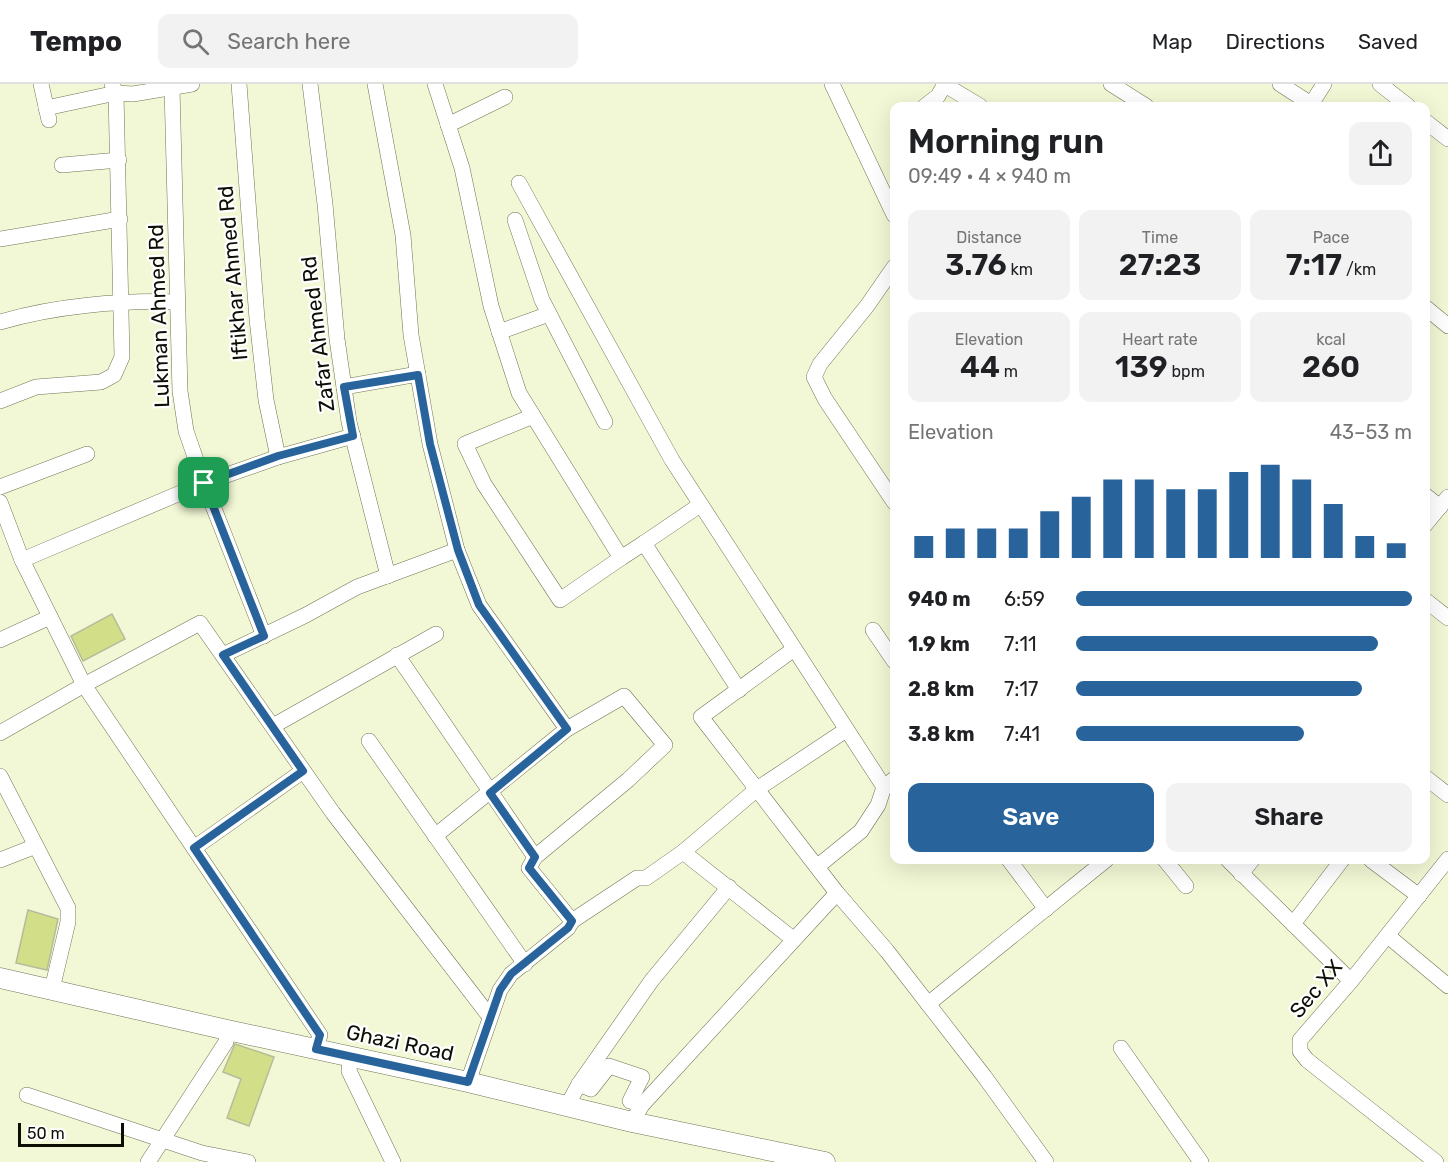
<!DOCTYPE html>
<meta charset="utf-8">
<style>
:root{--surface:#fff;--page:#f2f2f2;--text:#202124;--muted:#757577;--line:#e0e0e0;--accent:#28649b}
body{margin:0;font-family:Rubik,sans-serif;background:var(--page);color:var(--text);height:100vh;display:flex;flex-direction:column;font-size:22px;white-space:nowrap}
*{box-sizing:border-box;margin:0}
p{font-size:20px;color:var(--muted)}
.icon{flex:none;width:33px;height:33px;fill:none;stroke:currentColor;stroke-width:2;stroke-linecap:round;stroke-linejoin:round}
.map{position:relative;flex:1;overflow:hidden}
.drawer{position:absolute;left:890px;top:18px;width:540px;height:762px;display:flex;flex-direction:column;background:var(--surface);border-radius:12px;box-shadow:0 6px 24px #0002}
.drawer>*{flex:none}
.scale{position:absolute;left:18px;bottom:15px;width:106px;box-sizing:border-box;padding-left:6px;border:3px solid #0d0f04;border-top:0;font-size:16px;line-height:21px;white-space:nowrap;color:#0d0f04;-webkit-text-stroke:4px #fff;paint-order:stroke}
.pin{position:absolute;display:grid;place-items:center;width:51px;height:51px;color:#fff;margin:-26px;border-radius:12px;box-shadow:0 3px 9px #0006}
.round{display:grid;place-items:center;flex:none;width:63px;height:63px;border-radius:12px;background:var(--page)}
.summary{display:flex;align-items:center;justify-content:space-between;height:102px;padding:0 18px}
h1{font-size:33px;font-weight:600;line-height:45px}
.stats{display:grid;grid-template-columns:repeat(3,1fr);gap:9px;height:102px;padding:6px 18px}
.stats div{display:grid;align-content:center;border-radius:12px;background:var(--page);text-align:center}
.stats b{font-size:30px;font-weight:600}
.stats small{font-size:16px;font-weight:400}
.stats p{font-size:16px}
.chart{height:168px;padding:12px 18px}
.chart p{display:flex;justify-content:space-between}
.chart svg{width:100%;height:108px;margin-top:6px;stroke:var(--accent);stroke-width:6}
.primary-button{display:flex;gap:12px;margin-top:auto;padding:12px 18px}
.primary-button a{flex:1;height:69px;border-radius:12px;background:var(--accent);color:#fff;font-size:24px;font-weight:600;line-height:69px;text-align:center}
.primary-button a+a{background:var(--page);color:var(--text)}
ul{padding:0 18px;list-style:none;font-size:20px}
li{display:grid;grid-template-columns:96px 72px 1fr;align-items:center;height:45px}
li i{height:15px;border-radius:8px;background:var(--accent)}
header{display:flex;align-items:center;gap:36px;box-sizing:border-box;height:84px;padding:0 30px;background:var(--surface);border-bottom:2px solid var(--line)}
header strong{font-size:28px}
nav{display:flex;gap:33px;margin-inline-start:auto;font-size:21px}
.search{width:420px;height:54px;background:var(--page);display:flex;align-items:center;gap:15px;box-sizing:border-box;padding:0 21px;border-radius:12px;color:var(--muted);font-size:22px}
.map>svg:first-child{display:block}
.building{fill:#d3df88;stroke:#b6bb9a;stroke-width:1.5}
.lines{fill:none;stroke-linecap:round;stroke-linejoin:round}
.minor-casing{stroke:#707455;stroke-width:16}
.major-casing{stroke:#707455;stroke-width:21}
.minor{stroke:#fff;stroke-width:15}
.major{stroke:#fff;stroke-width:20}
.route-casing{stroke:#fff;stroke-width:12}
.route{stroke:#28649b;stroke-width:8}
.labels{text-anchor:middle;stroke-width:4.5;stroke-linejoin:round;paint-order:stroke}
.street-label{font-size:21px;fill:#0d0f04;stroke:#fff}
</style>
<header>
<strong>Tempo</strong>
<div class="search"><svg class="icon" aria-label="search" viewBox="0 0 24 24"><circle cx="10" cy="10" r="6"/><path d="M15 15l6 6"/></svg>Search here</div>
<nav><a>Map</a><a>Directions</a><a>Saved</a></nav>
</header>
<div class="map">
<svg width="1448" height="1078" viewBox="0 0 1448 1078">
<rect width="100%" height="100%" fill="#f2f8d5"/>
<g class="building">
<path d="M112,530L125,555L83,577L71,552Z"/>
<path d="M28,826L58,835L47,886L16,879Z"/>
<path d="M235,960L274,973L249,1042L227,1034L241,995L223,988Z"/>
</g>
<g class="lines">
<g class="minor-casing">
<g id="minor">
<path d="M41,0L49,36"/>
<path d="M112,0L116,9L133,10L192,0"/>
<path d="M239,0L257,235L266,316L278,373"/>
<path d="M310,0L325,120L337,255L349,338L388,492"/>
<path d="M435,0L462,84L491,222L519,309L621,474L644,459L739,606"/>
<path d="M832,0L894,131"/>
<path d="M1111,0L1146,22"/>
<path d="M1280,0L1311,20"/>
<path d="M1380,0L1408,22"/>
<path d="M945,1L980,22"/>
<path d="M172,4L180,307L186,347L204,399L264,552"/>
<path d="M925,22L938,12L945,0"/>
<path d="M1310,22L1324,0"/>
<path d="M1425,37L1448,55"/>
<path d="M448,41L505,13"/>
<path d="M62,81L119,76"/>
<path d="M519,99L672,376L884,703"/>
<path d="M515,136L542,216L605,338"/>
<path d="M0,155L120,135"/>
<path d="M894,183L867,222L820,280L814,293L825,315L894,418"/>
<path d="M1425,223L1448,242"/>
<path d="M0,238C54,222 121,216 177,218"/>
<path d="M499,248L549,230"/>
<path d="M344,303L418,290"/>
<path d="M0,317L36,303L101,298L114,291L122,273L116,9L46,24"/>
<path d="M533,332L465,360L484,400L560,516L621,474"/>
<path d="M0,403L87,370"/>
<path d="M1425,411L1440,423"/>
<path d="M0,418L22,476L84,601L320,951L316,965"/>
<path d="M1425,441L1448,413"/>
<path d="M644,459L700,421"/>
<path d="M457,466L479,521L567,645"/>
<path d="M22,476L204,399L278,373L353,352"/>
<path d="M1425,516L1448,534"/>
<path d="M873,546L894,577"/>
<path d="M0,556L50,533"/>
<path d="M794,565L701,633L837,809L887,867L984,992L1046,1078"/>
<path d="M223,571L306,531L357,503L457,466L430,360L411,251L403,151L375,0"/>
<path d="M397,571L535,773"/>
<path d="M273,642L436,550"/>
<path d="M0,649L84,601L200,539L333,729L490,933"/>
<path d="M369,657L525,880"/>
<path d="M0,692L68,824V838L52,905"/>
<path d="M1425,693L1448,711"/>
<path d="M435,752L567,645L624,612L665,661L628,696L535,773L529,784L572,837L568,844L511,890L500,906L468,998"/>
<path d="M194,764L303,687"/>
<path d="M0,776L36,762"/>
<path d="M1009,776L1046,825"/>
<path d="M1165,776L1186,802"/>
<path d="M1228,776L1351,897"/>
<path d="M1371,776L1419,812"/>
<path d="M818,782L861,747L878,721L884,703L894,695"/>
<path d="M1241,790L1252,776"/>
<path d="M572,837L637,794H646L683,768"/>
<path d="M1293,840L1342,776"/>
<path d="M1388,852L1448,902"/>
<path d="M793,855L683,768L757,705L846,646"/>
<path d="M928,920L1106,776"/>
<path d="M1121,964L1201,1078"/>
<path d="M350,973L349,987L393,1078"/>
<path d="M579,1000L591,1005L609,982L642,993L630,1017L642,1021"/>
<path d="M27,1011L202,1069L248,1078"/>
<path d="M567,1022L579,1000L652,896L729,803"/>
<path d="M632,1038L642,1021L837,809"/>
<path d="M148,1078L226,958L227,946"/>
<path d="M1436,1078L1307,976L1300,967V956L1351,897L1448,775"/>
</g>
</g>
<g class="major-casing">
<path id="major" d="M0,894L227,946L468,998L632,1038L825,1078"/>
</g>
<use href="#minor" class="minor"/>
<use href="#major" class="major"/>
</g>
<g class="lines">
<g class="route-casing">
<path id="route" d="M418,291L430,360L458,466L479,521L567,645L490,709L535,773L529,784L572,837L568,844L511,890L500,906L468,998L316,965L320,951L194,764L303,687L223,571L264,552L204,399L278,372L353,352L344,303Z"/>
</g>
<use href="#route" class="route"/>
</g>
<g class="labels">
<g class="street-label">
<text transform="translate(233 189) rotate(-95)" y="7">Iftikhar Ahmed Rd</text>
<text transform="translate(159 232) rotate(-92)" y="7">Lukman Ahmed Rd</text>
<text transform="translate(318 250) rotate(-97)" y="7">Zafar Ahmed Rd</text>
<text transform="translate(1316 905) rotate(-50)" y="7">Sec XX</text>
<text transform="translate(400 959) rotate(12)" y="7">Ghazi Road</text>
</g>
</g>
</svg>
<div class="scale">50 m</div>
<div class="pin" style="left:204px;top:399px;background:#1e9e55"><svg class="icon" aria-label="arrive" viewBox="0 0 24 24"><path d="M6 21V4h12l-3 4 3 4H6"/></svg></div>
<section class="drawer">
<div class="summary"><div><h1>Morning run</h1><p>09:49 · 4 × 940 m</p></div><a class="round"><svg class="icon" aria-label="share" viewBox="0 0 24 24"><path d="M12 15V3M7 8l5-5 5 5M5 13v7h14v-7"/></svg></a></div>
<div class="stats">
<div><p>Distance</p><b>3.76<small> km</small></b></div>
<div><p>Time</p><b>27:23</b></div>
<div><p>Pace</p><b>7:17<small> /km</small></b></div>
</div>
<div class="stats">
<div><p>Elevation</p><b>44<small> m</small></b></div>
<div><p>Heart rate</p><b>139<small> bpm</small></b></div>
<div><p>kcal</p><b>260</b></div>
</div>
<div class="chart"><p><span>Elevation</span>43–53 m</p>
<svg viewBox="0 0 160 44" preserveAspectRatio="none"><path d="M5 44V35M15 44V32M25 44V32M35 44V32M45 44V25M55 44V19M65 44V12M75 44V12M85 44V16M95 44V16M105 44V9M115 44V6M125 44V12M135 44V22M145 44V35M155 44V38"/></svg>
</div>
<ul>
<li><b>940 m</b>6:59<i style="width:100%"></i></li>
<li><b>1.9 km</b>7:11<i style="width:90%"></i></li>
<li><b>2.8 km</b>7:17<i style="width:85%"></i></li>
<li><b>3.8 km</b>7:41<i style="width:68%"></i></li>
</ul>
<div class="primary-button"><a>Save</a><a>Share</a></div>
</section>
</div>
